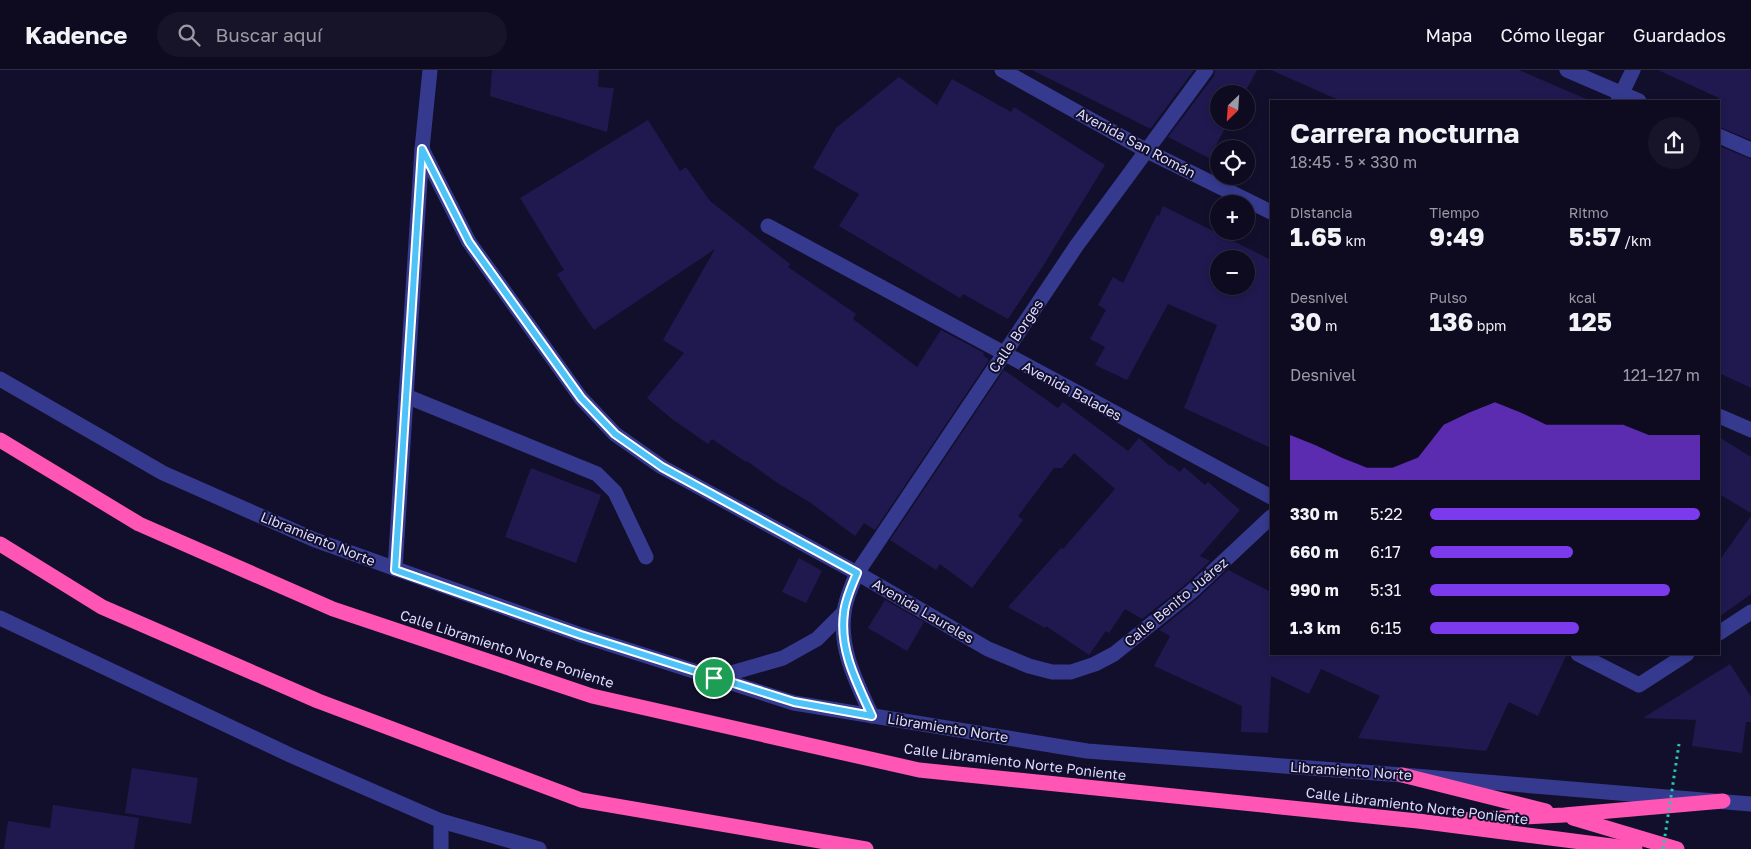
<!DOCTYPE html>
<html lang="es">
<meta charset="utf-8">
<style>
:root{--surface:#0e0b21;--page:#17142a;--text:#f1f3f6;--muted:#9b9ba5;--line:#2e2b3f;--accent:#7c3aed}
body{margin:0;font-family:"Golos Text",sans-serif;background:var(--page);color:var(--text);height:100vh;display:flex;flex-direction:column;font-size:19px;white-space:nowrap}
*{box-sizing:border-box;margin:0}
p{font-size:16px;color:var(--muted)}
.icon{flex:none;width:28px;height:28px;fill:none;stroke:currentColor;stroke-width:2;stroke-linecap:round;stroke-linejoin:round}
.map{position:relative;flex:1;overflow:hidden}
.side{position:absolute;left:1270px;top:30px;width:450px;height:555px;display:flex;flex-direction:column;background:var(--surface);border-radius:0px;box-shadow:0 2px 8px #0003,0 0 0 1px var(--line)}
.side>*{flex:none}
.needle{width:32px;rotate:205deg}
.fabs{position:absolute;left:1210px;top:15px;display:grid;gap:10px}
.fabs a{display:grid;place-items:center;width:45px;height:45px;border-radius:50%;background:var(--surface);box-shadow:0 2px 8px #0003,0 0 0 1px var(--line);font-size:25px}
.pin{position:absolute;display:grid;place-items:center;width:42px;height:42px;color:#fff;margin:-21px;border:2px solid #fff;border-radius:50%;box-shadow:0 1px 5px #0007}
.round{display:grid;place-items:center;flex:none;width:52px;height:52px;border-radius:26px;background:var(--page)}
.overview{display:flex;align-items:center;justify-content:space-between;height:85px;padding:0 20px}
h1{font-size:28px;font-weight:700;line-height:38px}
.stats{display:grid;grid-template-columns:repeat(3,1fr);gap:8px;height:85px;padding:5px 20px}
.stats div{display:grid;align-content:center}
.stats b{font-size:25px;font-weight:700}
.stats small{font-size:14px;font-weight:400}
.stats p{font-size:14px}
.chart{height:140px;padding:10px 20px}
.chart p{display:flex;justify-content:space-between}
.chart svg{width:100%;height:90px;margin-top:5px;fill:var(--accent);opacity:.7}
ul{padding:0 20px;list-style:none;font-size:16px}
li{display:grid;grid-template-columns:80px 60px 1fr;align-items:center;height:38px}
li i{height:12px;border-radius:6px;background:var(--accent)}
header{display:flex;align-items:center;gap:30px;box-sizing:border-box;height:70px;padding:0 25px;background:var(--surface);border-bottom:1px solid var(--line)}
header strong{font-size:24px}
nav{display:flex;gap:28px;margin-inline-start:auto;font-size:18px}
.search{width:350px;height:45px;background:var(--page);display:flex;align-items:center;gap:12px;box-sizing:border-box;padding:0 18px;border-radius:28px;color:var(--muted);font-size:19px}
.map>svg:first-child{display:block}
.building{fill:#20194f;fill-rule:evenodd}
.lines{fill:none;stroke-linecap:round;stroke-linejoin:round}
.minor{stroke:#363a8f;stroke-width:15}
.highway{stroke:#ff55b4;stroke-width:15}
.path-bridge{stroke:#26c7b1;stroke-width:3;stroke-dasharray:2.5 4;stroke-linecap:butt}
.route-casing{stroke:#fff;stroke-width:10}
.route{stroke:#4fc3f7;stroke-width:6}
.labels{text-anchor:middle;stroke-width:4;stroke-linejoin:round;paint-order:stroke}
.street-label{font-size:14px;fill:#dcdaff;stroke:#120f2c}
</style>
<header>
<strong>Kadence</strong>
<div class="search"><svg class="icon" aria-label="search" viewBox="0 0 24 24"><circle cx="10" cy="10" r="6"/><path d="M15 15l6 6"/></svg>Buscar aquí</div>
<nav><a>Mapa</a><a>Cómo llegar</a><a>Guardados</a></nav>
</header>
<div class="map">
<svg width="1751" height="779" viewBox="0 0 1751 779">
<rect width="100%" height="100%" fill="#120f2c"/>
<g class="building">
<path d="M492,0H599L598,17L614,18L607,62L490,26Z"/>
<path d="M1032,0H1194L1151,58H1149Z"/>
<path d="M1215,0H1257L1244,24H1219V51H1229L1209,88L1168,67L1214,6Z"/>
<path d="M1271,0H1519L1591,31H1341Z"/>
<path d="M1658,0H1751V70L1719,57V28Z"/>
<path d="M899,7L937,35L952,9L1011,42L1014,37L1105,95L1043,196L1008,249L963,224L960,228L839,156L859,124L813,98L836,58Z"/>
<path d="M648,50L680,101L686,97L710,131L790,194L788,197L856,244L853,249L917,297L941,260L984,283L983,285L989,290L875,460L864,453L855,466L811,433L776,412L747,391L746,392L712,369L708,374L672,349L647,328L684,283L663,270L715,179L594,260L580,240L557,204L564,200L520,128Z"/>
<path d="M1719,76L1751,89V318L1719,303Z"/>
<path d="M1163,136L1271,190V378L1184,338L1217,255L1168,234L1127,310L1095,295L1105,277L1090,269L1106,240L1098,235L1113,207L1123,213L1157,145L1159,146ZM1219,189H1246V216H1219Z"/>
<path d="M1004,300L1058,338L1063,332L1128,381L1139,368L1170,396L1171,395L1180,402L1184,397L1205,415L1208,412L1240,440L1200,486L1210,491L1185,515L1142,549L1125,539L1109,563L1106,561L1089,585L1046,556L1045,558L1008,537L1061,478L1063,479L1115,419L1074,383L1062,398H1054L1018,446L1023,450L972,518L940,494L936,500L890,470Z"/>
<path d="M1719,367L1751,387V443L1719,424Z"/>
<path d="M531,398L601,425L576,493L505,467Z"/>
<path d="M1751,446V524L1719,547V491Z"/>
<path d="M799,488L822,501L806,533L782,522Z"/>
<path d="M1228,500L1271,522V584H1567L1538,646L1509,632L1486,681L1358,668L1380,626L1321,599L1309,624L1271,606L1268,663L1241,662L1242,636L1154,596L1170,566L1159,560L1197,529Z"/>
<path d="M885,530L924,552L907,581L868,558Z"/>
<path d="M1730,594L1751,627V652H1746L1742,683L1692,676L1696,650L1643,648Z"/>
<path d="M132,698L198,708L191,754L125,743Z"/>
<path d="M53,735L139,748L134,779H4L8,751L50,758Z"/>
</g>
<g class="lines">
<g class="minor">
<path d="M1002,0L1147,81L1271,142"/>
<path d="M1567,0L1639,31"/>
<path d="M1618,31L1633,0"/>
<path d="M1719,66L1751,80"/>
<path d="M422,79L469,172L581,328L615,364L662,397L857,503L988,579L1029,596L1052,602H1071L1095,594L1114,584L1191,522L1271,447"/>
<path d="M768,156L1271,427"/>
<path d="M0,309L163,403L315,470L581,565L794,633L1087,681L1402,705L1751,734"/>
<path d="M406,326L597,404L615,422L646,487"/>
<path d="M1719,346L1751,360"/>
<path d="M395,499L422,79L430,0"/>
<path d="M0,548L290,685L441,751L539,779"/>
<path d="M1719,563L1751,542"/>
<path d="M1578,584L1639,615L1687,584"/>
<path d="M714,608L783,588L817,569L844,542"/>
<path d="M872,646C857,613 839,580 844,543C845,530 852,515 857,503L1077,175L1206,0"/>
<path d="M441,779V751"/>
</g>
<g class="highway">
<path d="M0,370L139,454L333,539L592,626L919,700L1418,751L1635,779"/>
<path d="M0,474L102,537L318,631L581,730L866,779"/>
<path d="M1402,705L1546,741"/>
<path d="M1573,748L1677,779"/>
<path d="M1460,750L1564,745L1723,731"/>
</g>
<path class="path-bridge" d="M1663,779L1679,674"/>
</g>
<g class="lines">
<g class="route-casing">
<path id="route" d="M422,79L469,172L581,328L615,364L662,397L857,503C852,515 845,530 844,543C839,580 857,613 872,646L794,632L581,565L395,500Z"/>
</g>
<use href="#route" class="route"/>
</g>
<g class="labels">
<g class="street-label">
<text transform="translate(1136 73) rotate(28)" y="5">Avenida San Román</text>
<text transform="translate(1016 266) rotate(-56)" y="5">Calle Borges</text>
<text transform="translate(1072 321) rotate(28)" y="5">Avenida Balades</text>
<text transform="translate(318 469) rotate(22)" y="5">Libramiento Norte</text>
<text transform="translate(1176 532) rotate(-40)" y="5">Calle Benito Juárez</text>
<text transform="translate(923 541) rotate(30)" y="5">Avenida Laureles</text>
<text transform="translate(507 579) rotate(18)" y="5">Calle Libramiento Norte Poniente</text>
<text transform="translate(948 658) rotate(9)" y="5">Libramiento Norte</text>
<text transform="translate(1015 692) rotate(7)" y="5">Calle Libramiento Norte Poniente</text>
<text transform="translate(1351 701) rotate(4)" y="5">Libramiento Norte</text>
<text transform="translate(1417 736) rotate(7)" y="5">Calle Libramiento Norte Poniente</text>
</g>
</g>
</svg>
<div class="fabs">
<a><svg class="needle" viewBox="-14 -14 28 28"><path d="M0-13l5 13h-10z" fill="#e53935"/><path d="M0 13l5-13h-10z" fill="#9b9ba5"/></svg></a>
<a><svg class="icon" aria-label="locate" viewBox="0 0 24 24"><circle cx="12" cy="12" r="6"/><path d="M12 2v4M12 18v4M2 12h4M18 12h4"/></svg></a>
<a>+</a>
<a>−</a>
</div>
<div class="pin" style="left:714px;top:608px;background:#1e9e55"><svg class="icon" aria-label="arrive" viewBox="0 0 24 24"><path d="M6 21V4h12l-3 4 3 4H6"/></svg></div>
<section class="side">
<div class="overview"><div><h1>Carrera nocturna</h1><p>18:45 · 5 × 330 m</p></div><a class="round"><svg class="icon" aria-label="share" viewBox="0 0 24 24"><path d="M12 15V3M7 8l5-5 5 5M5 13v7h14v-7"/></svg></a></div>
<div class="stats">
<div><p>Distancia</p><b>1.65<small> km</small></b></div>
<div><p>Tiempo</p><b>9:49</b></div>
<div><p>Ritmo</p><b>5:57<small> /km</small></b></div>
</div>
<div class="stats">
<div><p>Desnivel</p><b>30<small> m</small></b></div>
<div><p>Pulso</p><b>136<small> bpm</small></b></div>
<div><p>kcal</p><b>125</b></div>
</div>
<div class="chart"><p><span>Desnivel</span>121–127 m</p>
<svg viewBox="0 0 160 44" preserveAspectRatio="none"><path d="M0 44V22L10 27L20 33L30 38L40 38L50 33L60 17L70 11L80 6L90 11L100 17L110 17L120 17L130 17L140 22L150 22L160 22V44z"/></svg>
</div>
<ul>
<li><b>330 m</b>5:22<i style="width:100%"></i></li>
<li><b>660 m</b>6:17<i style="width:53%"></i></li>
<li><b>990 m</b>5:31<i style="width:89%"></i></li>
<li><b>1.3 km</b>6:15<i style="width:55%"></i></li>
</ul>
</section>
</div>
